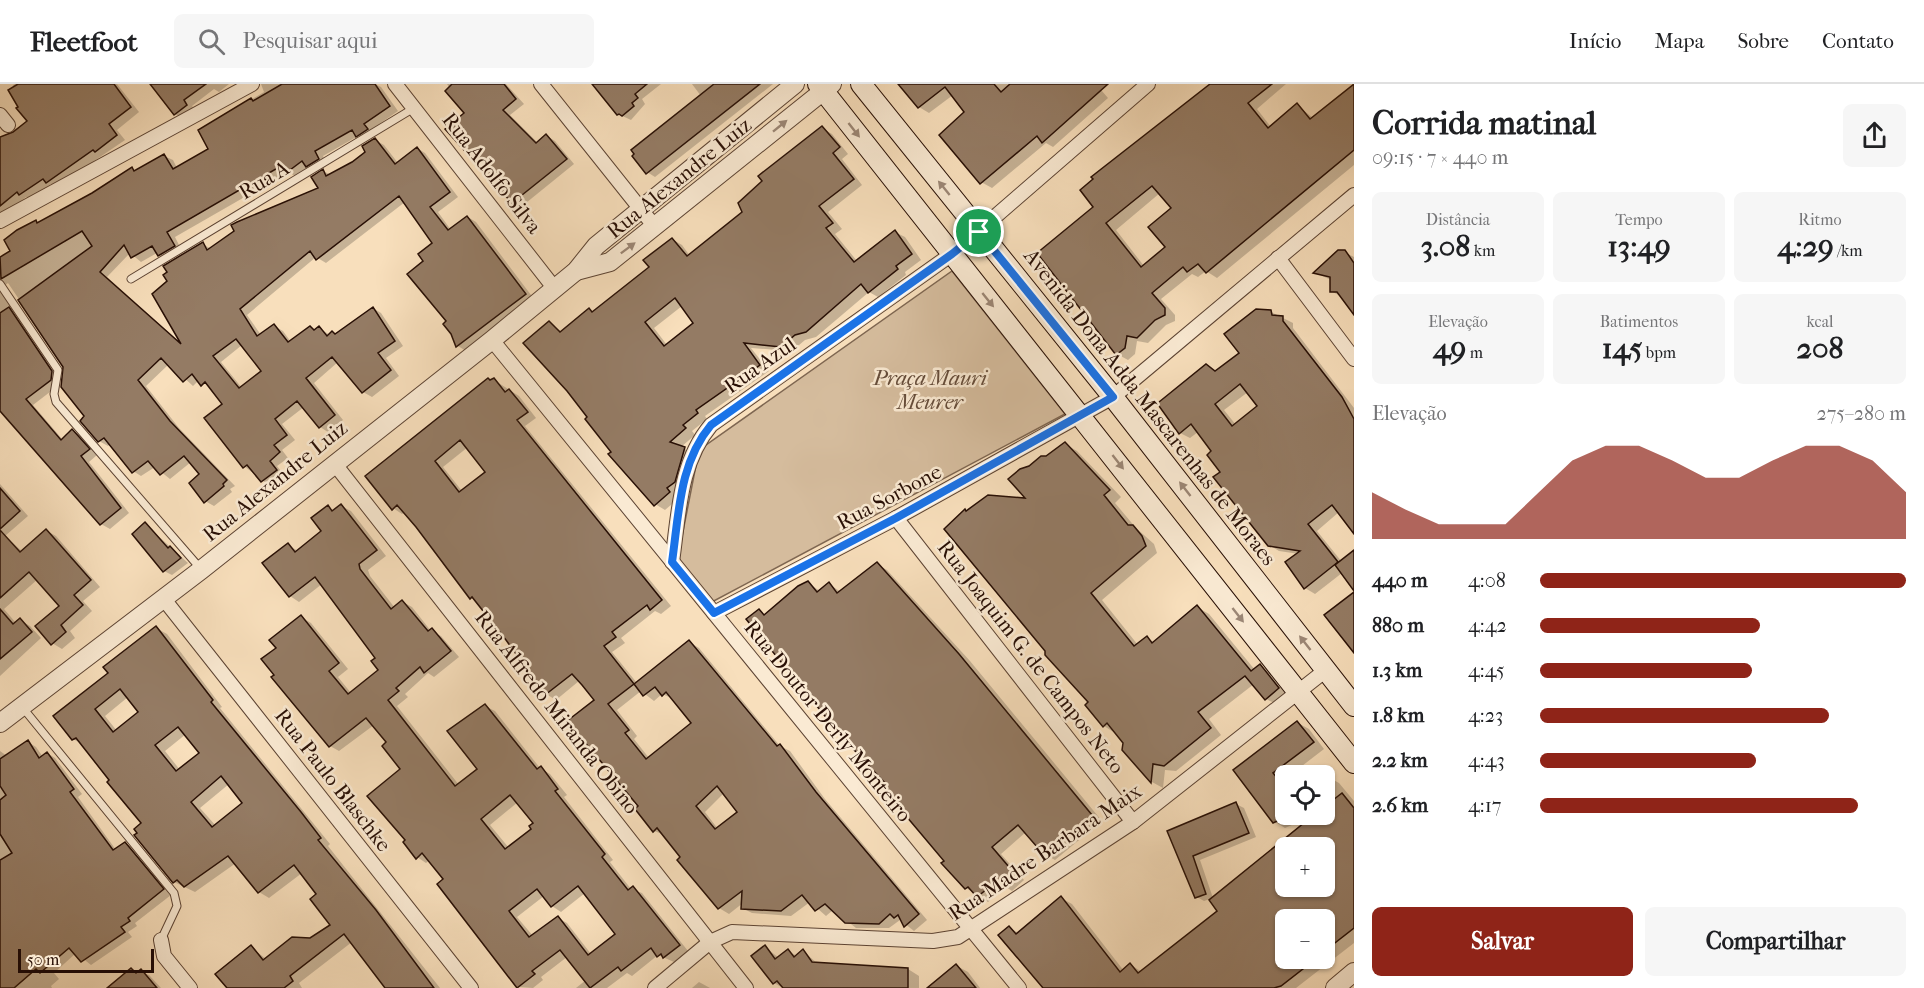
<!DOCTYPE html>
<html lang="pt">
<meta charset="utf-8">
<style>
:root{--surface:#fff;--page:#f6f6f6;--text:#202124;--muted:#757577;--line:#e0e0e0;--accent:#8f2418}
body{margin:0;font-family:"IM FELL French Canon",serif;background:var(--page);color:var(--text);height:100vh;display:flex;flex-direction:column;font-size:22px;white-space:nowrap}
*{box-sizing:border-box;margin:0}
p{font-size:20px;color:var(--muted)}
.icon{flex:none;width:33px;height:33px;fill:none;stroke:currentColor;stroke-width:2;stroke-linecap:round;stroke-linejoin:round}
.map{position:relative;flex:1;overflow:hidden}
.panel{display:flex;flex-direction:column;background:var(--surface);width:570px}
.panel>*{flex:none}
.fabs{position:absolute;left:1275px;top:681px;display:grid;gap:12px}
.fabs a{display:grid;place-items:center;width:60px;height:60px;border-radius:9px;background:var(--surface);box-shadow:0 2px 4px #0004;font-size:30px}
.scale{position:absolute;left:18px;bottom:15px;width:136px;box-sizing:border-box;padding-left:6px;border:3px solid #280f05;border-top:0;font-size:16px;line-height:21px;white-space:nowrap;color:#280f05;-webkit-text-stroke:4px #faead3;paint-order:stroke}
.pin{position:absolute;display:grid;place-items:center;width:51px;height:51px;color:#fff;margin:-26px;border:3px solid #fff;border-radius:50%;box-shadow:0 2px 6px #0007}
.round{display:grid;place-items:center;flex:none;width:63px;height:63px;border-radius:9px;background:var(--page)}
.overview{display:flex;align-items:center;justify-content:space-between;height:102px;padding:0 18px}
h1{font-size:33px;font-weight:700;line-height:45px}
.metrics{display:grid;grid-template-columns:repeat(3,1fr);gap:9px;height:102px;padding:6px 18px}
.metrics div{display:grid;align-content:center;border-radius:9px;background:var(--page);text-align:center}
.metrics b{font-size:30px;font-weight:700}
.metrics small{font-size:16px;font-weight:400}
.metrics p{font-size:16px}
.chart{height:168px;padding:12px 18px}
.chart p{display:flex;justify-content:space-between}
.chart svg{width:100%;height:108px;margin-top:6px;fill:var(--accent);opacity:.7}
.action{display:flex;gap:12px;margin-top:auto;padding:12px 18px}
.action a{flex:1;height:69px;border-radius:9px;background:var(--accent);color:#fff;font-size:24px;font-weight:700;line-height:69px;text-align:center}
.action a+a{background:var(--page);color:var(--text)}
ul{padding:0 18px;list-style:none;font-size:20px}
li{display:grid;grid-template-columns:96px 72px 1fr;align-items:center;height:45px}
li i{height:15px;border-radius:8px;background:var(--accent)}
header{display:flex;align-items:center;gap:36px;box-sizing:border-box;height:84px;padding:0 30px;background:var(--surface);border-bottom:2px solid var(--line)}
header strong{font-size:28px}
nav{display:flex;gap:33px;margin-inline-start:auto;font-size:21px}
.search{width:420px;height:54px;background:var(--page);display:flex;align-items:center;gap:15px;box-sizing:border-box;padding:0 21px;border-radius:9px;color:var(--muted);font-size:22px}
main{display:flex;flex:1;min-height:0}
.map>svg:first-child{display:block}
.green{fill:#d5bc9d;stroke:#7e6651;stroke-width:1.5}
.shadow{fill:#0003;fill-rule:evenodd}
.building{fill:#947b64;stroke:#280f05;stroke-width:1.5;fill-rule:evenodd}
.lines{fill:none;stroke-linecap:round;stroke-linejoin:round}
.service-casing{stroke:#5c4333;stroke-width:9}
.minor-casing{stroke:#5c4333;stroke-width:16}
.tertiary-casing{stroke:#5c4333;stroke-width:20}
.secondary-casing{stroke:#280f05;stroke-width:22}
.service{stroke:#faead3;stroke-width:7}
.minor{stroke:#faead3;stroke-width:14}
.tertiary{stroke:#faead3;stroke-width:18}
.secondary{stroke:#faead3;stroke-width:20}
.oneway{fill:#9c8776}
.route-casing{stroke:#fff;stroke-width:12}
.route{stroke:#1a73e8;stroke-width:8}
.labels{text-anchor:middle;stroke-width:5;stroke-linejoin:round;paint-order:stroke}
.street-label{font-size:21px;fill:#280f05;stroke:#faead3}
.park-label{font-size:21px;font-style:italic;fill:#654c3a;stroke:#faead3}
</style>
<header>
<strong>Fleetfoot</strong>
<div class="search"><svg class="icon" aria-label="search" viewBox="0 0 24 24"><circle cx="10" cy="10" r="6"/><path d="M15 15l6 6"/></svg>Pesquisar aqui</div>
<nav><a>Início</a><a>Mapa</a><a>Sobre</a><a>Contato</a></nav>
</header>
<main>
<div class="map">
<svg width="1354" height="904" viewBox="0 0 1354 904">
<rect width="100%" height="100%" fill="#f8dfbc"/>
<filter id="stains"><feTurbulence type="fractalNoise" baseFrequency=".00333" numOctaves="4"/><feColorMatrix values="0 0 0 0 .2 0 0 0 0 .09 0 0 0 0 .02 0 0 0 .5 -.17"/></filter>
<radialGradient id="worn" r=".72"><stop offset=".6" stop-color="#630" stop-opacity="0"/><stop offset="1" stop-color="#630" stop-opacity=".3"/></radialGradient>
<path class="green" d="M952,187L1065,330L710,519L677,478L699,366Z"/>
<g class="shadow">
<path d="M15,0H117L139,28L117,46L125,56L56,103L51,100L29,115L26,113L0,134V56L14,50L29,38L20,23L13,1Z"/>
<path d="M152,0H229L219,8L214,5L192,22L195,26L184,35L175,30Z"/>
<path d="M261,0H375L381,3L398,27L372,45L376,50L366,56L358,52L323,72L327,80L315,87L309,83L295,92L288,88L175,153L182,167L167,176L157,169L141,178L130,169L107,193L182,260L169,197L203,160L211,165L320,104L323,87L331,91L353,80L367,69L375,56L384,61L398,79L417,64L425,69L458,113L438,128L451,146L468,133L476,138L534,215L466,267L458,262L425,177L434,159L405,118L326,179L316,173L247,231L261,251L274,242L283,247L291,258L319,244L330,251H336L373,224L381,229L403,262L386,274L399,292L372,313L363,308L338,278L314,299L343,336L328,348L320,343L304,323L282,340L295,356L282,366L288,374L277,382L284,391L270,402L244,382L224,320L212,304L199,296L193,302L169,280L146,302L179,344L235,402L230,405L232,408L214,422L205,417L201,390L191,378L170,395L155,383L141,392L133,387L110,360L108,362L99,357L64,282L8,199L3,203L60,293L59,301L33,321L63,356L72,347L81,352L97,371L89,378L129,429L110,445L101,440L0,325V174L12,167L36,138L39,139L92,110L132,85L137,87L164,72L173,76L177,84L210,65L200,46L264,8ZM242,261L263,288L242,304L221,278Z"/>
<path d="M447,0H506L524,20L510,31L538,59L547,52L555,57L574,80L521,123L513,118L466,29Z"/>
<path d="M595,0H661L642,15L645,20L631,36L618,30Z"/>
<path d="M692,0H773L655,93L647,88L701,12Z"/>
<path d="M900,0H1096L1108,14L1053,63L1046,59L992,104L981,98L966,28L953,11L929,29L919,23Z"/>
<path d="M1211,0H1286L1257,25L1271,43L1297,21L1313,34L1348,5L1354,8V81L1217,194L1206,187L1198,193L1192,190L1161,215L1175,231V237L1166,241L1148,259L1137,257L1135,270L1128,276L1117,270L1095,123ZM1160,109L1173,124L1167,164L1144,182L1116,146Z"/>
<path d="M822,44L832,50L848,70L842,75L862,101L828,128L842,145L835,150L857,177L895,148L905,153L921,176L905,188L906,191L878,213L869,208L816,253L805,256L792,267L751,264L769,287L705,332L707,335L692,347L695,351L681,363L694,370L679,414L665,426L655,420L549,283L539,277L525,259L550,239L562,248L589,226L594,229L652,184L672,155L682,161L690,172L744,128ZM682,222L695,239L667,261L654,244Z"/>
<path d="M1344,168L1354,173V228L1342,213L1331,207V196L1316,189Z"/>
<path d="M1271,228L1293,239V244L1354,324V448L1339,428L1317,447L1342,478L1354,468V504L1342,489L1315,510L1305,504L1299,470L1279,467L1269,461L1222,389L1213,368L1198,348L1190,354L1180,349L1206,282L1217,288L1241,270ZM1248,308L1259,323L1236,341L1224,326Z"/>
<path d="M494,296L519,312L536,334L525,342L671,522L661,530L655,527L621,554L625,559L612,568L637,599L689,558L699,564L780,662L790,667L825,715L927,836L914,847L900,836L889,844H856L833,826L826,832L810,818L791,832L752,829L742,824L743,819L729,830L719,824L665,751L654,747L640,722L596,616L579,597L556,616L546,610L478,518L471,514L405,428L402,430L393,424ZM468,363L487,388L462,407L443,383ZM641,607L654,617L662,610L674,615L693,639L649,674L634,655L637,652L617,626ZM724,709L739,729L718,745L705,728Z"/>
<path d="M1065,360L1077,367L1121,413L1115,419L1136,444L1154,460L1157,469L1102,516L1138,561L1147,554L1155,559L1197,523L1209,530L1255,586L1260,582L1271,589L1290,611L1278,621L1266,615L1254,600L1209,635L1221,651L1176,687L1165,686L1163,704L1152,698L1124,665L1125,659L1115,649L1104,642L1090,618L1029,547L975,477L1029,416L1046,374Z"/>
<path d="M0,400L28,432L5,452L23,468L47,447L56,452L100,503L83,517L92,527L70,547L75,554L62,565L52,559L61,522L38,495L4,525L16,539L20,536L30,542L41,554L0,592Z"/>
<path d="M341,422L351,427L386,472L368,486L370,492L395,524L403,518L412,523L431,547L441,552L459,573L434,593L428,589L405,610L408,613L397,622L459,701L479,685L485,622L495,627L540,684L550,690L567,711L564,713L613,776L610,778L631,805L642,809L688,867L674,878L658,871L632,892L627,889L607,904H576L586,896L567,873L541,893L543,896L533,904L518,903L445,795L430,776L426,779L417,773L407,757L402,686L388,659L374,641L339,667L330,662L276,591L278,565L301,533L311,539L348,585L338,593L351,609L380,587L377,574L322,500L299,518L290,512L288,461L298,467L323,447L328,423L335,427ZM518,718L535,740L533,746L509,764L490,741ZM585,809L617,850L591,870L567,839L558,834L533,852L517,833L544,812L552,822L561,828Z"/>
<path d="M145,440L188,479L172,491L164,487Z"/>
<path d="M877,480L887,486L970,577L1102,737L1055,776L1044,770L1026,748L1001,770L1024,796L1012,807L1006,803L988,818L966,804L759,526L766,531L808,499L820,507L829,500L841,508Z"/>
<path d="M156,544L167,550L222,623L220,624L330,760L328,762L440,904H388L352,858L299,899L302,904H229L251,863L266,875L311,855L332,842L318,810L302,789L269,814L259,808L236,779L195,808L174,798L143,739L84,661L73,655L110,589ZM128,613L140,628L117,647L105,632ZM186,650L201,669L180,686L165,667ZM229,700L244,719L216,742L200,724Z"/>
<path d="M1298,639L1309,645L1324,665L1289,692H1286V730H1324V695L1328,693L1339,699L1354,717V859L1296,904H1044L1009,844L1019,849L1061,814L1072,820L1124,887L1131,881L1142,888L1219,827L1210,815L1204,817L1197,813L1169,748L1236,720L1244,724L1256,753L1200,776L1213,814L1315,731L1285,744L1274,737L1235,687ZM1286,764H1324V802H1286ZM1286,836H1324V874H1286Z"/>
<path d="M28,658L36,663L43,673L47,669L55,674L82,710L78,713L116,766L125,759L133,764L171,811L135,839L137,842L128,848L132,853L91,881L76,869L54,889L59,895L51,902L52,904H0V667L7,672Z"/>
<path d="M765,863L779,874L788,867L797,872L803,867L818,880L908,885L919,892V904H783L774,899L753,872Z"/>
<path d="M957,882L968,888L980,904H930Z"/>
<path d="M132,886L149,891L161,904H120Z"/>
<path d="M699,898L710,904H692Z"/>
</g>
<g class="building">
<path d="M18,0H114L131,23L109,40L117,51L95,68L93,66L46,99L43,95L19,111L17,108L0,122V53L13,48L27,37L16,24L18,23L8,6Z"/>
<path d="M150,0H206L184,16L187,21L174,31Z"/>
<path d="M282,0H375L390,22L364,40L368,45L356,53L352,46L315,67L319,75L306,83L302,77L286,89L281,82L167,148L175,162L158,172L152,162L131,174L124,161L100,188L181,260L152,210L167,197L163,191L167,188L163,182L203,158L207,166L234,147L231,141L237,138L318,104L311,93L323,85L326,92L352,78L365,68L362,62L375,54L395,80L417,63L450,108L430,123L448,146L467,132L526,210L456,263L451,250L443,240L446,237L407,190L423,177L418,170L432,159L399,112L316,176L310,167L240,225L257,252L274,240L288,258L310,242L314,246L319,242L327,252L332,247L335,250L373,223L395,257L378,269L391,286L362,309L332,273L306,294L335,331L319,344L297,317L275,335L287,351L274,361L280,368L270,377L277,386L261,398L247,381L243,384L204,334L222,320L205,298L201,302L192,290L183,298L161,274L138,296L170,337L227,396L223,400L224,402L204,419L189,399L199,390L184,372L160,391L148,377L132,389L104,354L98,358L80,337L84,332L61,303L63,283L18,216L92,162L82,147L1,195L0,173L10,167L4,156L17,146L36,136L37,139L92,109L132,83L134,87L164,70L173,85L208,65L198,46L251,14L253,17ZM236,255L261,287L239,304L213,272Z"/>
<path d="M452,0H504L516,15L503,26L536,59L546,50L567,75L512,119L445,45L464,29L445,7Z"/>
<path d="M592,0H647L635,10L638,14L632,19L634,22L622,32L619,30L617,31Z"/>
<path d="M714,0H760L646,90L632,72L634,70L631,66Z"/>
<path d="M898,0H994L1001,8L1010,0H1108L1042,59L1037,52L980,100L939,51L964,28L945,3L918,24Z"/>
<path d="M1210,0H1272L1248,19L1268,44L1297,19L1310,35L1354,0V66L1206,189L1198,180L1187,188L1183,183L1152,209L1165,224V231L1155,236L1137,254L1127,252L1125,264L1116,271L1037,169L1093,123L1080,106L1093,95L1091,93ZM1152,102L1171,124L1148,143L1165,163L1141,183L1106,139Z"/>
<path d="M822,42L840,63L833,69L854,95L819,122L833,139L826,144L854,178L895,146L912,170L896,182L898,185L868,209L861,200L806,248L795,251L781,263L744,259L760,281L696,326L698,329L683,341L686,344L670,358L685,363L675,398L667,404L670,408L654,422L608,370L611,368L585,335L587,333L567,307L523,259L549,237L560,248L589,224L592,228L649,183L643,176L672,154L687,172L742,128L738,119L762,97L758,92ZM675,214L693,239L664,262L645,238Z"/>
<path d="M1338,166H1345L1354,179V231L1337,208H1330V193L1313,189Z"/>
<path d="M9,223L52,287L51,296L26,315L61,356L72,345L90,365L81,372L121,424L100,441L0,327V229Z"/>
<path d="M1256,225L1271,226L1272,231L1283,232V237L1342,313L1354,335V450L1332,421L1308,440L1338,478L1304,505L1285,478L1300,467L1268,462L1213,393L1220,388L1207,371L1211,367L1191,340L1179,350L1159,322V318L1206,280L1215,287L1239,269L1224,250ZM1240,300L1257,322L1232,342L1215,320Z"/>
<path d="M488,294L490,296L494,294L505,308L509,305L528,328L517,336L662,516L650,526L647,521L612,548L616,553L604,562L634,600L689,556L777,662L780,660L816,708L919,830L904,843L898,831L894,834L890,830L879,840L845,839L825,820L815,827L802,811L781,827L741,825L742,807L718,825L677,776L680,773L657,744L653,748L635,725L638,722L567,637L594,616L582,601L572,590L545,611L506,556L472,513L470,515L416,443L397,421L392,426L365,392ZM460,356L485,388L459,408L435,377ZM634,600L643,612L655,603L662,612L666,608L691,639L646,675L625,649L629,646L608,620ZM717,702L737,728L715,745L696,722Z"/>
<path d="M1065,358L1110,406L1104,411L1128,441H1133L1142,452L1146,462L1091,509L1134,562L1147,552L1152,559L1197,521L1251,587L1260,580L1279,604L1265,616L1245,592L1198,628L1211,644L1164,682L1153,680L1151,699L1122,666L1123,659L1107,639L1103,643L1085,621L1088,618L1045,571V567L944,445L965,425L966,427L988,411L1025,414L1008,395L1020,385L1029,382L1041,372H1046Z"/>
<path d="M0,404L20,427L0,445Z"/>
<path d="M341,420L377,466L359,480L360,485L391,525L402,516L428,547L432,544L451,567L424,589L420,583L396,604L399,607L388,616L455,702L477,685L447,647L485,620L537,685L541,682L558,705L555,707L605,770L602,773L628,806L633,802L680,861L663,874L661,870L657,873L651,864L621,887L618,883L590,904L560,866L532,887L535,890L517,904L437,800L443,795L422,769L416,775L403,758L405,756L367,712L400,685L382,662L386,658L366,634L329,663L271,593L274,591L261,575L276,564L269,556L301,531L339,579L329,587L348,610L378,586L371,577L375,574L315,493L289,513L262,479L288,459L295,468L321,447L311,434L328,421L332,427ZM510,711L533,739L529,742L531,745L505,765L481,735ZM578,802L615,850L588,871L558,832L529,853L509,827L537,805L551,823Z"/>
<path d="M145,438L168,464L170,462L181,474L163,488L132,450Z"/>
<path d="M46,445L91,496L74,511L83,521L61,541L66,548L51,561L35,542L59,522L29,488L0,514V446L20,468Z"/>
<path d="M1354,466V507L1335,481Z"/>
<path d="M877,478L959,570L1092,731L1044,771L1018,741L992,763L1015,790L1001,802L997,797L977,813L968,803L965,805L941,779L944,777L880,701L884,698L842,653L746,535L759,525L764,531L798,502L808,497L817,508L829,498L837,509Z"/>
<path d="M1354,508V569L1324,531Z"/>
<path d="M0,525L13,540L20,534L32,548L0,575Z"/>
<path d="M156,542L213,616L211,618L301,728L321,754L318,756L376,826L434,904H385L344,850L290,892L293,897L284,904H227L215,890L251,861L263,876L292,853L310,854L330,841L310,815L316,810L294,781L258,809L228,772L184,803L177,796L173,799L134,751L137,749L134,745L141,739L107,698L109,696L76,654L72,656L53,632L108,589L103,583ZM120,605L138,628L113,648L95,625ZM178,643L199,669L176,687L155,661ZM221,692L242,719L212,743L191,718Z"/>
<path d="M1297,637L1314,658L1273,689L1286,705V733L1273,739L1233,686Z"/>
<path d="M28,656L39,674L47,668L74,705L70,708L113,766L125,758L164,805L128,834L130,837L121,843L125,848L81,878L69,864L40,889L36,885L14,904H0V776L12,769L0,750V716L6,711L0,702V675Z"/>
<path d="M1342,709L1354,724V844L1331,862L1324,853V836H1286V874H1317L1281,902L1274,904H1043L998,851L1009,842L1016,850L1061,812L1120,888L1130,879L1138,889L1217,827L1209,816L1315,730H1324V723ZM1286,764H1324V802H1286Z"/>
<path d="M1236,718L1249,749L1193,772L1206,810L1195,814L1167,747Z"/>
<path d="M765,861L775,875L788,865L794,873L803,865L812,878L908,884V904H783L777,897L773,900L751,872Z"/>
<path d="M956,880L976,904H927Z"/>
<path d="M131,884L136,889L141,885L157,904H107Z"/>
</g>
<g class="lines">
<g class="service-casing">
<g id="service">
<path d="M131,195L414,24"/>
<path d="M0,200L58,286L54,310L56,318L200,484"/>
<path d="M23,624L174,809L177,822L161,856"/>
</g>
</g>
<g class="minor-casing">
<g id="minor">
<path d="M395,0L555,205"/>
<path d="M541,0L655,143"/>
<path d="M0,31L8,41"/>
<path d="M0,137L252,0"/>
<path d="M1278,174L1354,275"/>
<path d="M492,256L1019,904"/>
<path d="M334,379L746,904"/>
<path d="M896,434L1133,738"/>
<path d="M672,478C679,430 679,379 711,341L952,170L1148,0"/>
<path d="M163,514L471,904"/>
<path d="M714,529L896,434L1113,313L1354,111"/>
<path d="M161,856L164,872L190,904"/>
<path d="M655,904L710,858L732,848L933,857L958,853L1133,738L1326,586"/>
</g>
</g>
<g class="tertiary-casing">
<g id="tertiary">
<path d="M576,187L610,178L832,0"/>
<path d="M0,639L201,486L492,256L576,187L596,162L795,0"/>
<path d="M1335,904L1354,888"/>
</g>
</g>
<g class="secondary-casing">
<g id="secondary">
<path d="M818,0L1354,679"/>
<path d="M861,0L1113,313L1354,622"/>
</g>
</g>
<use href="#service" class="service"/>
<use href="#minor" class="minor"/>
<use href="#tertiary" class="tertiary"/>
<use href="#secondary" class="secondary"/>
</g>
<defs><path id="oneway-solid" d="M-6-.8H1V-3.2L6.5 0L1 3.2V.8H-6Z" transform="scale(1.5)"/></defs>
<g class="oneway">
<use href="#oneway-solid" transform="translate(780 42) rotate(-39)"/>
<use href="#oneway-solid" transform="translate(854 46) rotate(52)"/>
<use href="#oneway-solid" transform="translate(944 104) rotate(-129)"/>
<use href="#oneway-solid" transform="translate(628 164) rotate(-37)"/>
<use href="#oneway-solid" transform="translate(988 216) rotate(51)"/>
<use href="#oneway-solid" transform="translate(1118 378) rotate(52)"/>
<use href="#oneway-solid" transform="translate(1185 405) rotate(-128)"/>
<use href="#oneway-solid" transform="translate(1238 531) rotate(52)"/>
<use href="#oneway-solid" transform="translate(1305 559) rotate(-128)"/>
</g>
<g class="lines">
<g class="route-casing">
<path id="route" d="M979,148L1113,313L896,434L714,529L672,478C679,430 679,379 711,341L952,170Z"/>
</g>
<use href="#route" class="route"/>
</g>
<g class="labels">
<g class="street-label">
<text transform="translate(492 89) rotate(52)" y="7">Rua Adolfo Silva</text>
<text transform="translate(679 94) rotate(-39)" y="7">Rua Alexandre Luiz</text>
<text transform="translate(264 96) rotate(-31)" y="7">Rua A</text>
<text transform="translate(760 281) rotate(-35)" y="7">Rua Azul</text>
<text transform="translate(1150 323) rotate(52)" y="7">Avenida Dona Adda Mascarenhas de Moraes</text>
<text transform="translate(275 397) rotate(-39)" y="7">Rua Alexandre Luiz</text>
<text transform="translate(889 413) rotate(-28)" y="7">Rua Sorbone</text>
<text transform="translate(1031 573) rotate(52)" y="7">Rua Joaquim G. de Campos Neto</text>
<text transform="translate(557 628) rotate(52)" y="7">Rua Alfredo Miranda Obino</text>
<text transform="translate(828 637) rotate(51)" y="7">Rua Doutor Derly Monteiro</text>
<text transform="translate(333 696) rotate(52)" y="7">Rua Paulo Blaschke</text>
<text transform="translate(1045 768) rotate(-34)" y="7">Rua Madre Barbara Maix</text>
</g>
<g class="park-label">
<text x="930" y="301">Praça Mauri<tspan x="930" dy="24">Meurer</tspan></text>
</g>
</g>
<rect width="100%" height="100%" filter="url(#stains)"/>
<rect width="100%" height="100%" fill="url(#worn)"/>
</svg>
<div class="fabs">
<a><svg class="icon" aria-label="locate" viewBox="0 0 24 24"><circle cx="12" cy="12" r="6"/><path d="M12 2v4M12 18v4M2 12h4M18 12h4"/></svg></a>
<a>+</a>
<a>−</a>
</div>
<div class="scale">50 m</div>
<div class="pin" style="left:979px;top:148px;background:#1e9e55"><svg class="icon" aria-label="arrive" viewBox="0 0 24 24"><path d="M6 21V4h12l-3 4 3 4H6"/></svg></div>
</div>
<section class="panel">
<div class="overview"><div><h1>Corrida matinal</h1><p>09:15 · 7 × 440 m</p></div><a class="round"><svg class="icon" aria-label="share" viewBox="0 0 24 24"><path d="M12 15V3M7 8l5-5 5 5M5 13v7h14v-7"/></svg></a></div>
<div class="metrics">
<div><p>Distância</p><b>3.08<small> km</small></b></div>
<div><p>Tempo</p><b>13:49</b></div>
<div><p>Ritmo</p><b>4:29<small> /km</small></b></div>
</div>
<div class="metrics">
<div><p>Elevação</p><b>49<small> m</small></b></div>
<div><p>Batimentos</p><b>145<small> bpm</small></b></div>
<div><p>kcal</p><b>208</b></div>
</div>
<div class="chart"><p><span>Elevação</span>275–280 m</p>
<svg viewBox="0 0 160 44" preserveAspectRatio="none"><path d="M0 44V25L10 32L20 38L30 38L40 38L50 25L60 12L70 6L80 6L90 12L100 19L110 19L120 12L130 6L140 6L150 12L160 25V44z"/></svg>
</div>
<ul>
<li><b>440 m</b>4:08<i style="width:100%"></i></li>
<li><b>880 m</b>4:42<i style="width:60%"></i></li>
<li><b>1.3 km</b>4:45<i style="width:58%"></i></li>
<li><b>1.8 km</b>4:23<i style="width:79%"></i></li>
<li><b>2.2 km</b>4:43<i style="width:59%"></i></li>
<li><b>2.6 km</b>4:17<i style="width:87%"></i></li>
</ul>
<div class="action"><a>Salvar</a><a>Compartilhar</a></div>
</section>
</main>
